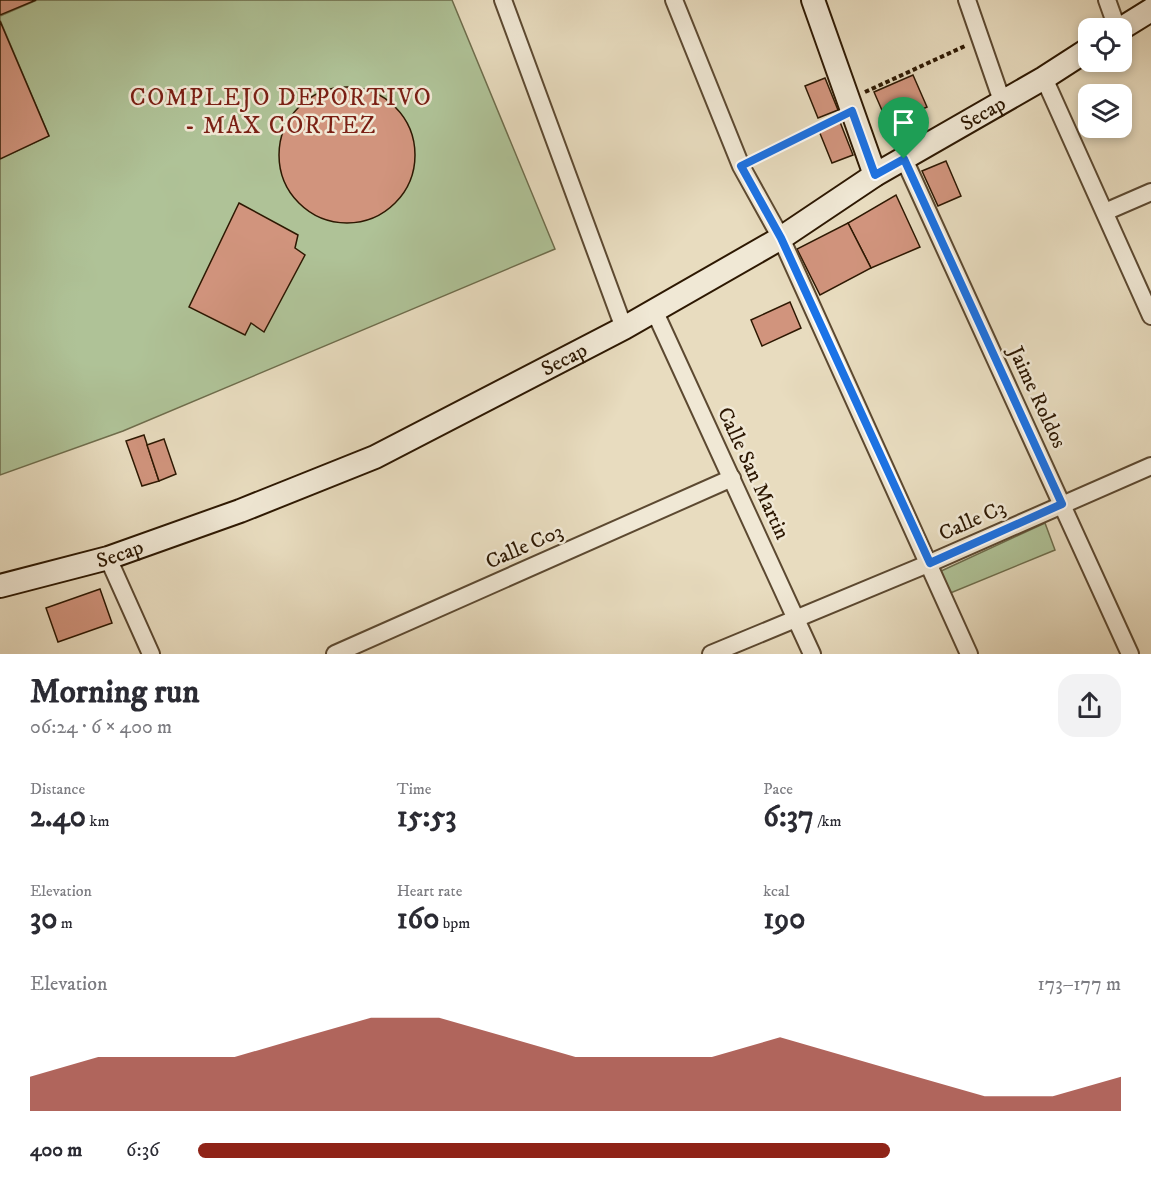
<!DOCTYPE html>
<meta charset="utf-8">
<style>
:root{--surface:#fff;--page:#f2f2f3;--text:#2b2b33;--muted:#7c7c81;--accent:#8f2418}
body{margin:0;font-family:"IM FELL DW Pica",serif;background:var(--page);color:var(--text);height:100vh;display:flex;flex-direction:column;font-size:22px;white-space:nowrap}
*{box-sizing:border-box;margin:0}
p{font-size:20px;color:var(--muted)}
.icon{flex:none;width:33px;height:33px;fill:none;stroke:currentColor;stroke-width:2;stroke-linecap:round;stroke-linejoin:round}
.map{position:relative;height:654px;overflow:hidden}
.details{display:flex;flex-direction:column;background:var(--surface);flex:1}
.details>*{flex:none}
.tools{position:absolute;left:1078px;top:18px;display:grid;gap:12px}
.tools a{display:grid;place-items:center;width:54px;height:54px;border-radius:12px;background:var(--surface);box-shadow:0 3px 9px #0003;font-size:30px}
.pin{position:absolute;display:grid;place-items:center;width:51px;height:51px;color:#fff;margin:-62px -26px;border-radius:50% 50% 50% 0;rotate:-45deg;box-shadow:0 0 6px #0007}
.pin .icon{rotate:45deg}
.round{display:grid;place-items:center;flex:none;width:63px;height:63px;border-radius:18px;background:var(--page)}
.headline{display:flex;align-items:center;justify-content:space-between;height:102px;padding:0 30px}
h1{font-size:33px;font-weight:800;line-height:45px}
.figures{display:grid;grid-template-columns:repeat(3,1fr);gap:9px;height:102px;padding:6px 30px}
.figures div{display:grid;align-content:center}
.figures b{font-size:30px;font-weight:800}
.figures small{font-size:16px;font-weight:400}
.figures p{font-size:16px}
.chart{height:168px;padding:12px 30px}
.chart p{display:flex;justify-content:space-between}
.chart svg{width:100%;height:108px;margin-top:6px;fill:var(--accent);opacity:.7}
ul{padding:0 30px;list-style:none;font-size:20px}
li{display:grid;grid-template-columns:96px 72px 1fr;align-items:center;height:45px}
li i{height:15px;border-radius:8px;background:var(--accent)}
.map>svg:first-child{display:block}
.green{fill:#afc297;stroke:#6e6d4c;stroke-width:1.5}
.building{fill:#d1947d;stroke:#2d1802;stroke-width:1.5}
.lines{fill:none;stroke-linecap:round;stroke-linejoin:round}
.street-casing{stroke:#5c4931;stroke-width:20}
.secondary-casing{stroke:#2d1802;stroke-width:26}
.path{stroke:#2d1802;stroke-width:4;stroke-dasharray:4.5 3;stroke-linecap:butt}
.street{stroke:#f0e8d5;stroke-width:16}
.secondary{stroke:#f0e8d5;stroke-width:22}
.route-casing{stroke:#fff;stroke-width:12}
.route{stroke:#1a73e8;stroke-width:8}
.labels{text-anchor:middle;stroke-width:5;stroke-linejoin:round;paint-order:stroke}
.street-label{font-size:21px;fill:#2d1802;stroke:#f0e8d5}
.quarter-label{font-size:24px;letter-spacing:1.5px;fill:#7a1f14;stroke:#f0e8d5}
</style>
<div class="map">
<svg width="1151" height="654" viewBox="0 0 1151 654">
<rect width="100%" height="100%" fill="#e8dcbf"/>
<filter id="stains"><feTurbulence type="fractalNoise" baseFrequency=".00333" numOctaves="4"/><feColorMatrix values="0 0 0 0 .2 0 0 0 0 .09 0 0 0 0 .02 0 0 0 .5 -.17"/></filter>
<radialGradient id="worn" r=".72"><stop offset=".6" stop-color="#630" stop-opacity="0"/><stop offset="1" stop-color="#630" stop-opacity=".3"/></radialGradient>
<g class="green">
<path d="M37,0H452L555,249L123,431L0,475V159L49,136L0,20V16Z"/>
<path d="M1045,523L1055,550L948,594L939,572Z"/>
</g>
<g class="building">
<path d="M0,0H36L0,15Z"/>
<path d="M0,21L49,136L0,159Z"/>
<path d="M913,75L927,107L888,124L874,92Z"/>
<path d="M825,78L838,110L818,118L805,86Z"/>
<circle cx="347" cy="155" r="68"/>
<path d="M840,122L853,155L832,163L819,131Z"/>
<path d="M946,161L961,196L938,206L922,171Z"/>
<path d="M896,195L920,247L871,268L848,223Z"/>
<path d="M239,203L298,235L295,248L305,255L264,332L251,323L245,335L189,307Z"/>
<path d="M848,223L871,268L820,295L797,249Z"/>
<path d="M790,302L801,328L762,346L751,320Z"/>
<path d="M144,435L159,481L142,486L126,441Z"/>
<path d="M164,439L176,474L159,481L147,445Z"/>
<path d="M100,589L112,623L58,642L46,608Z"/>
</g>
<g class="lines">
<g class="street-casing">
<g id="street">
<path d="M503,0L624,328"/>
<path d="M674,0L741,166L781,238L969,654"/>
<path d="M967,0L1002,101"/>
<path d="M1107,0L1117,28"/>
<path d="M1044,78L1151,316"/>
<path d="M904,159L1130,654"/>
<path d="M1105,212L1151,192"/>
<path d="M654,310L812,654"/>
<path d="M108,558L151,654"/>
<path d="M335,654L732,478"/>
<path d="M711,654L930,563L1151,466"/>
</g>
</g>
<g class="secondary-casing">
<g id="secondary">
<path d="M813,0L875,175"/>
<path d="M1122,28L1151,10"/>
<path id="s1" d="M0,586L108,558L240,511L375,457L624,328L781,238L875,175L1044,78L1089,49"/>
</g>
</g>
<g class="path">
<path d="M865,92L965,46"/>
<path d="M755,159L834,119"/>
</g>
<use href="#street" class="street"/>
<use href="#secondary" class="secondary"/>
</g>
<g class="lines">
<g class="route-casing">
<path id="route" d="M852,111L875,175L904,159L1062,504L930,563L781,238L741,166Z"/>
</g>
<use href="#route" class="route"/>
</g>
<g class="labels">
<g class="street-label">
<text dy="7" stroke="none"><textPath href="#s1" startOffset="1096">Secap</textPath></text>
<text dy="7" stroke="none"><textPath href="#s1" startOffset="610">Secap</textPath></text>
<text transform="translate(1038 397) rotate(65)" y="7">Jaime Roldos</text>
<text transform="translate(754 473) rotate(65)" y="7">Calle San Martin</text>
<text transform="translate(972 520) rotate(-24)" y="7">Calle C3</text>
<text transform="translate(524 546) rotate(-24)" y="7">Calle C03</text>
<text dy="7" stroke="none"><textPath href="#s1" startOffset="124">Secap</textPath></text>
</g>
<g class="quarter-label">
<text x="281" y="105">COMPLEJO DEPORTIVO<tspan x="281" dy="28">- MAX CORTEZ</tspan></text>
</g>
</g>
<rect width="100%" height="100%" filter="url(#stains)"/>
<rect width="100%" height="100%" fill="url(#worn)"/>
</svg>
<div class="tools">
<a><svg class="icon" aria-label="locate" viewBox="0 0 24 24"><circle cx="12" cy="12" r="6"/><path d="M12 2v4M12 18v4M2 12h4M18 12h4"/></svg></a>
<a><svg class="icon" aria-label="layers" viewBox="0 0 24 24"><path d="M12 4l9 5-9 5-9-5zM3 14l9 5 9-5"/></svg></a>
</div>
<div class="pin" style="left:904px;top:159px;background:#1e9e55"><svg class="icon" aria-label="arrive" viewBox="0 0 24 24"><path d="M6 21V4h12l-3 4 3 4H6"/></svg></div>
</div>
<section class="details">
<div class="headline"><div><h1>Morning run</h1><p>06:24 · 6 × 400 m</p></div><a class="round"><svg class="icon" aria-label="share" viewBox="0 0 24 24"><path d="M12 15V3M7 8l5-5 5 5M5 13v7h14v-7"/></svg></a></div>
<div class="figures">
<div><p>Distance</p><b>2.40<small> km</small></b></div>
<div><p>Time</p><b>15:53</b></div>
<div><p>Pace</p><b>6:37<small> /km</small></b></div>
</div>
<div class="figures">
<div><p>Elevation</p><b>30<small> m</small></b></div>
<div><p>Heart rate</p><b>160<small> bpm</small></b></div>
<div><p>kcal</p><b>190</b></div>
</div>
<div class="chart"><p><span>Elevation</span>173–177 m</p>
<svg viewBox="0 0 160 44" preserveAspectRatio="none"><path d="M0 44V30L10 22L20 22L30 22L40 14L50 6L60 6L70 14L80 22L90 22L100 22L110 14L120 22L130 30L140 38L150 38L160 30V44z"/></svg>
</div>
<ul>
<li><b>400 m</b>6:36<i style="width:75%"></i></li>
</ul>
</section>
